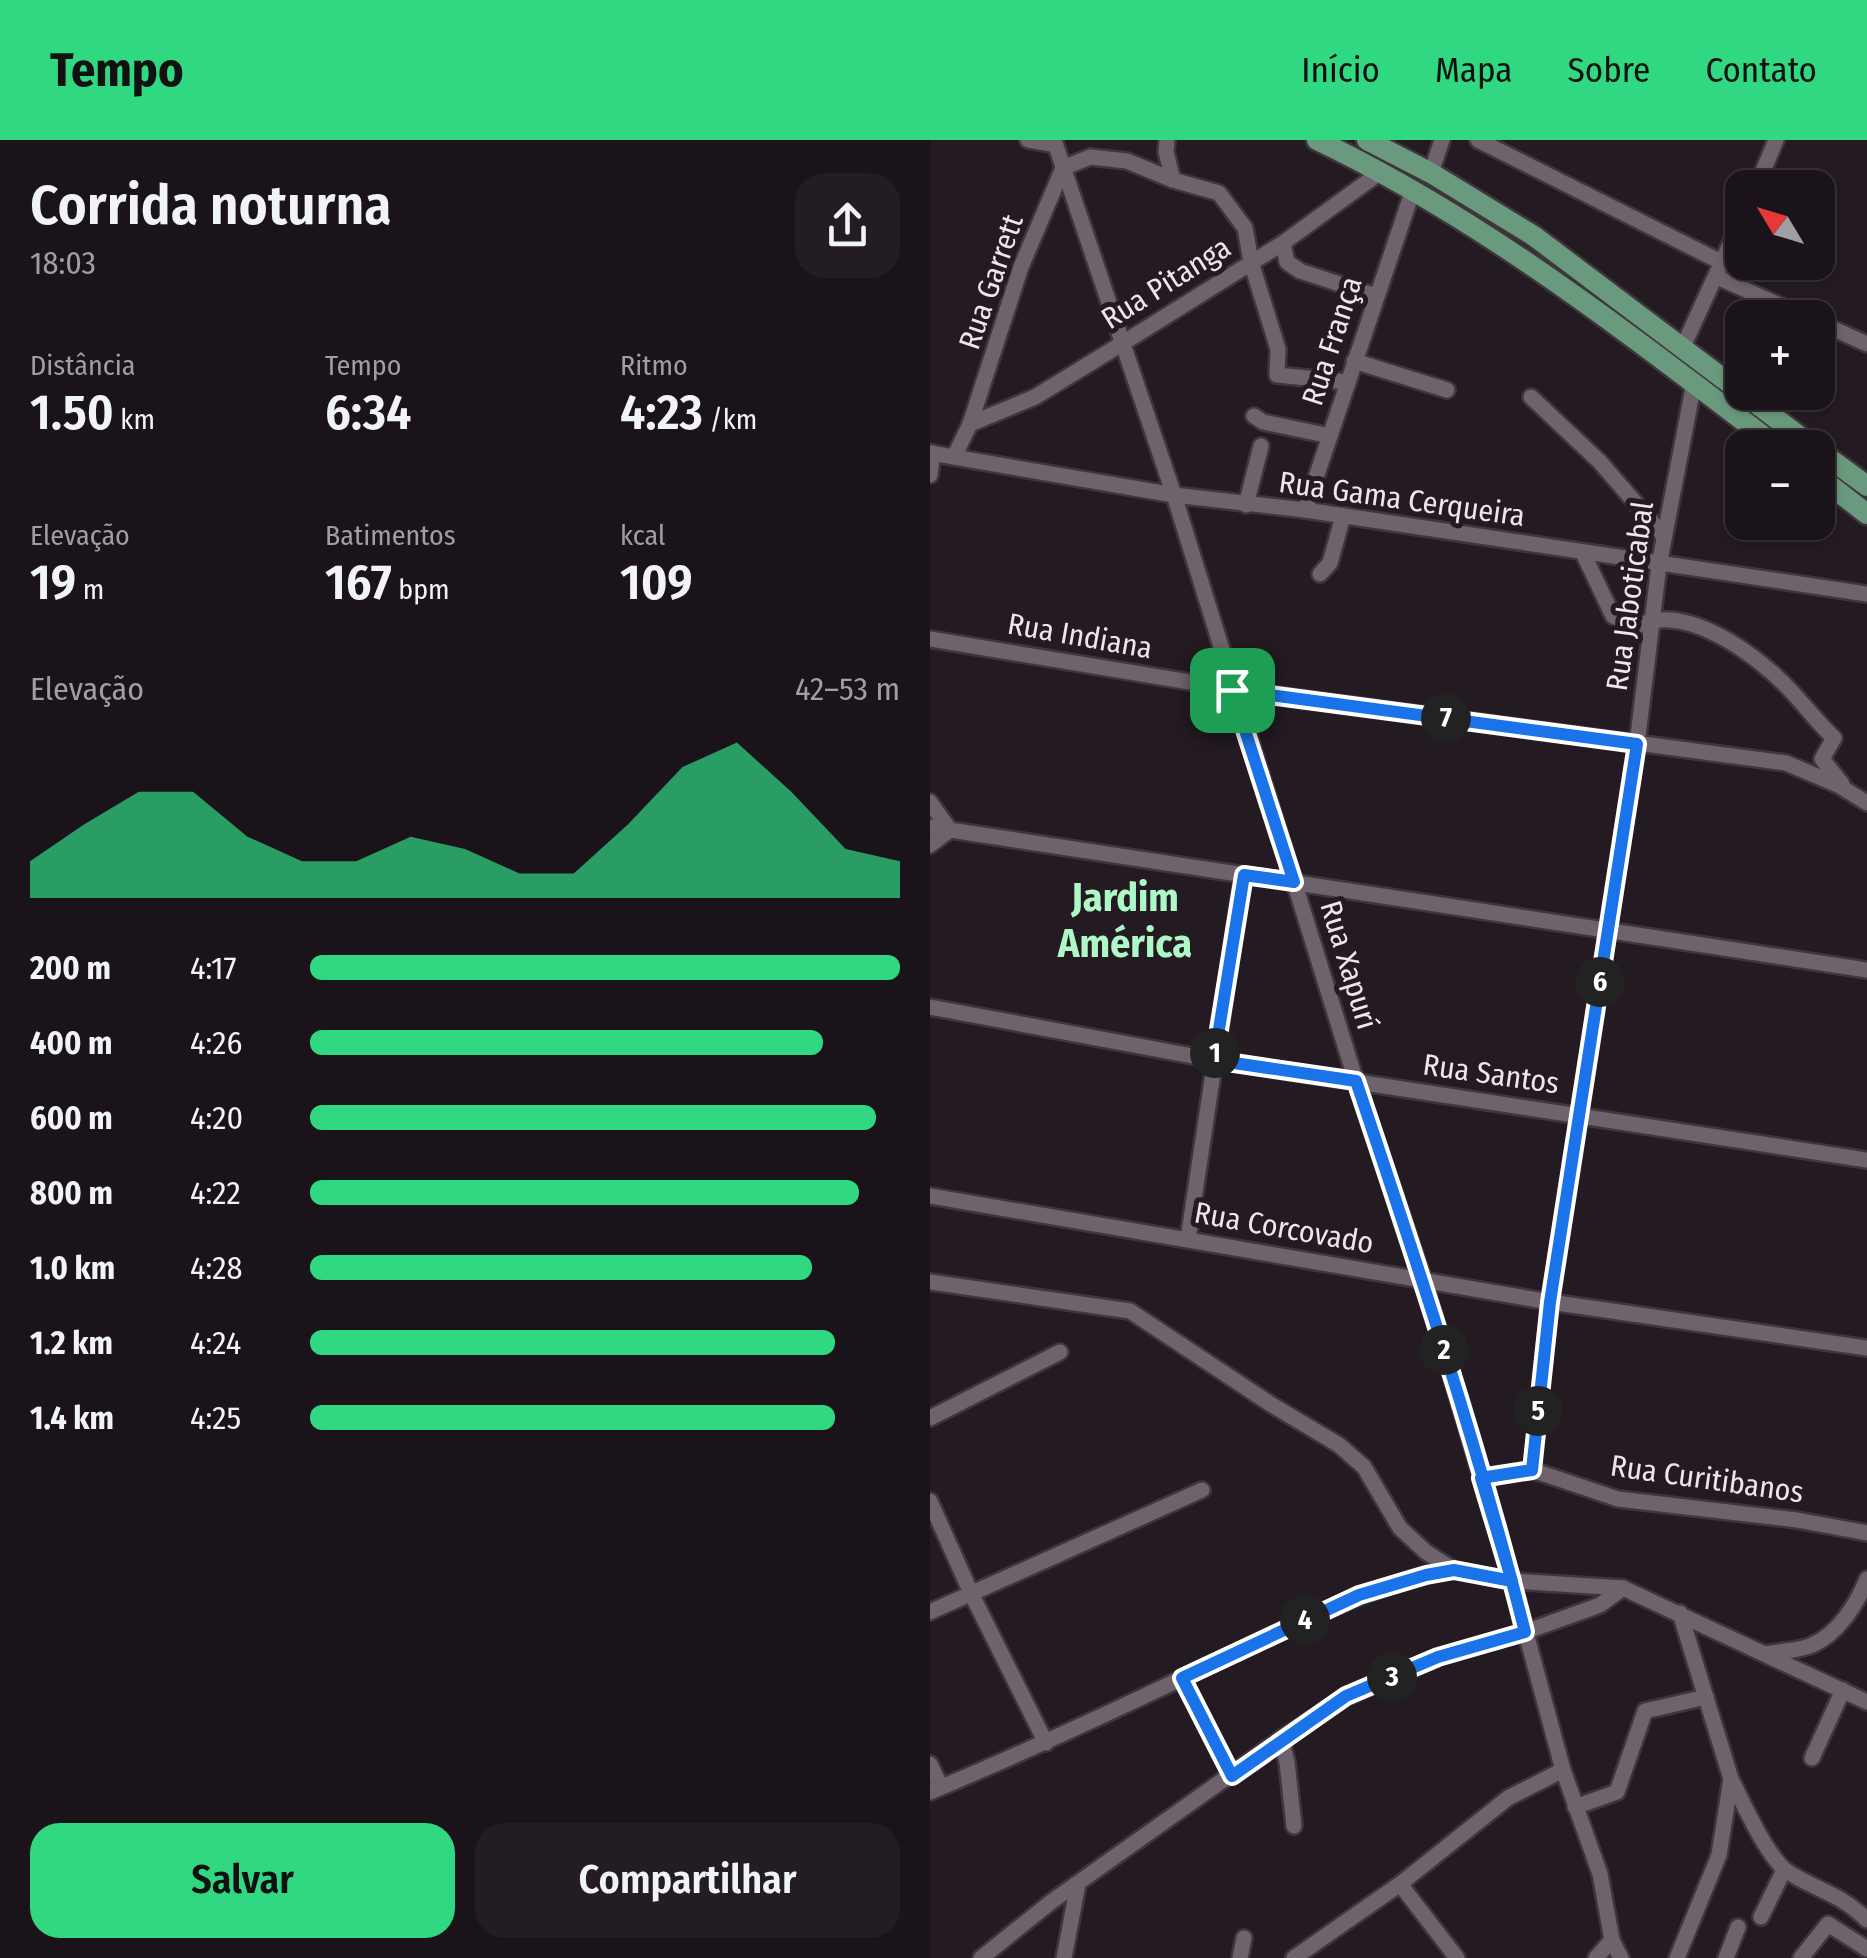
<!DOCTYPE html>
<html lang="pt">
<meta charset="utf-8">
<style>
:root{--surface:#1a141a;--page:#231d23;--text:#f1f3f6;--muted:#9f9ea2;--line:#383339;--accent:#30d882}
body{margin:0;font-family:"Fira Sans Condensed",sans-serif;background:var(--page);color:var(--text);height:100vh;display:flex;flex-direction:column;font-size:38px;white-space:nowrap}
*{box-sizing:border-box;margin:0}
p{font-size:32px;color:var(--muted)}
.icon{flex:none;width:55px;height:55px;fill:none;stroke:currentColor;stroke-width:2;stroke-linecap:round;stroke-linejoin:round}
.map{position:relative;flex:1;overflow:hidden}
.panel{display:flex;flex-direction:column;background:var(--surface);width:930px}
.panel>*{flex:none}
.needle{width:65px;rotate:308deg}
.controls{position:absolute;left:795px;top:30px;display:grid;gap:20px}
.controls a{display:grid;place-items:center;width:110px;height:110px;border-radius:20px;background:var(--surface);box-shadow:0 2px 8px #0004,0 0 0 2px var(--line);font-size:50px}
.pin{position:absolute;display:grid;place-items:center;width:85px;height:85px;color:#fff;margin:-42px;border-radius:20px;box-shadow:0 5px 15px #0006}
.km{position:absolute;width:50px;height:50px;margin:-25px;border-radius:50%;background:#222;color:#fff;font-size:28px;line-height:50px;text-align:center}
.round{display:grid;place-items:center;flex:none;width:105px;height:105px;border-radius:30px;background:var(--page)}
.summary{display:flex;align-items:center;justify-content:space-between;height:170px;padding:0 30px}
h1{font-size:55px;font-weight:600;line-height:75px}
.figures{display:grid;grid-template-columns:repeat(3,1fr);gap:15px;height:170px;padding:10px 30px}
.figures div{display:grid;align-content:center}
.figures b{font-size:50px;font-weight:600}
.figures small{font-size:28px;font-weight:400}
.figures p{font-size:28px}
.chart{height:280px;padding:20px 30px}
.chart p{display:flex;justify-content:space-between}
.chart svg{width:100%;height:180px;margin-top:10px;fill:var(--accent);opacity:.7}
.action{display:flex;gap:20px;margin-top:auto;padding:20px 30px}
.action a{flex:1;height:115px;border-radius:30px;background:var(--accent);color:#111;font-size:40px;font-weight:600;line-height:115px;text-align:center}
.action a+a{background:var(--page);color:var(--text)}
ul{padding:0 30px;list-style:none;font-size:32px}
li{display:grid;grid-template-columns:160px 120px 1fr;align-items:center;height:75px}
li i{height:25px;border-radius:12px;background:var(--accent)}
header{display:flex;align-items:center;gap:60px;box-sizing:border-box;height:140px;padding:0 50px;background:var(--accent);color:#111}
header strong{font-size:48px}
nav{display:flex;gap:55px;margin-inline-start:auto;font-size:35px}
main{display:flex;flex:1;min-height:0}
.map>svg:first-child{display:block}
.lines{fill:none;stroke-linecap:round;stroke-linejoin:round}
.minor-casing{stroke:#3e363c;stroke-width:20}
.major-casing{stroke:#3e363c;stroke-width:25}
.minor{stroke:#6e636c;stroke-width:15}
.major{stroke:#6a9a7d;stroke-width:20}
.route-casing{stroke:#fff;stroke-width:20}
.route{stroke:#1a73e8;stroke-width:12}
.labels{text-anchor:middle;stroke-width:10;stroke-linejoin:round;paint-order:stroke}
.street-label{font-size:30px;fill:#ede6ec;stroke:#231a22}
.district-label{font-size:40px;font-weight:bold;fill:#aef8c7;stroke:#231a22}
</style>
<header>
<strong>Tempo</strong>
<nav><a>Início</a><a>Mapa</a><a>Sobre</a><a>Contato</a></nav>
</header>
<main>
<section class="panel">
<div class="summary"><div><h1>Corrida noturna</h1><p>18:03</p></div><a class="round"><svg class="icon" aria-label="share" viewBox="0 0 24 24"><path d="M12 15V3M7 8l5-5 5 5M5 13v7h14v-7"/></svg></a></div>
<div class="figures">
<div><p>Distância</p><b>1.50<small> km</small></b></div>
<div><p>Tempo</p><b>6:34</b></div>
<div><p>Ritmo</p><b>4:23<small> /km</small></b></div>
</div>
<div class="figures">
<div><p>Elevação</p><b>19<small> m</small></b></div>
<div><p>Batimentos</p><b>167<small> bpm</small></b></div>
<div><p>kcal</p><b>109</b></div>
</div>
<div class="chart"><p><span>Elevação</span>42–53 m</p>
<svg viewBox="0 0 160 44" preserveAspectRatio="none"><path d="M0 44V35L10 26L20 18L30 18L40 29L50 35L60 35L70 29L80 32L90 38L100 38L110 26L120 12L130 6L140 18L150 32L160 35V44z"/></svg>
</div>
<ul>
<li><b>200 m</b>4:17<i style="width:100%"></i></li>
<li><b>400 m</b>4:26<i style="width:87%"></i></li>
<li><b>600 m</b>4:20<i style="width:96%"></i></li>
<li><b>800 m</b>4:22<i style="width:93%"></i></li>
<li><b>1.0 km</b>4:28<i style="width:85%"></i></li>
<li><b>1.2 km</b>4:24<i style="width:89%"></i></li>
<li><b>1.4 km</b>4:25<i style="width:89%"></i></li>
</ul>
<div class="action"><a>Salvar</a><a>Compartilhar</a></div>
</section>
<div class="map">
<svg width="937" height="1818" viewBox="0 0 937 1818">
<rect width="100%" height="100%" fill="#231a22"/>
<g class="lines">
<g class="minor-casing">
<g id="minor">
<path d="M98,0L125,5"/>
<path d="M124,0L244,355L426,941L493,1139L582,1441L633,1630L670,1734L682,1800L691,1818"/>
<path d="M237,0L236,12L243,40"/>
<path d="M548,0L793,123"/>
<path d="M501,33L512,0"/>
<path d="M826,48L846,0"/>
<path d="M353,103L357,122L370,131L446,156"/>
<path d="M787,137L878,178"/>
<path d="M888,182L937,204"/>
<path d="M752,209L812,78"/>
<path d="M424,221L517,250"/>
<path d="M601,257L670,322L734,396"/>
<path d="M324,276L333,282L400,296"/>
<path d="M40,284L105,257L193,203L353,103L452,31"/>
<path d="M0,313L244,355L375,370L937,454"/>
<path d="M24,317L40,284L91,127L133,28L160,17L197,21L243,40L289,53L315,88L321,122L348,209L347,235L417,242"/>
<path d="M0,335L3,313"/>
<path d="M316,365L331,306"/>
<path d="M375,370L483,50"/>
<path d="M653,413L683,476L706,487C754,460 829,516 862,552C876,567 888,583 904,598L892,619L912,644"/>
<path d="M390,434L400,423L413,376"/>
<path d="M0,499L302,549L856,623L908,645L937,663"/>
<path d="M0,662L20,690L0,705"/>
<path d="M0,687L937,830"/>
<path d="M0,867L284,920L937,1020"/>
<path d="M0,1056L620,1162L937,1208"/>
<path d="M258,1099L313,735"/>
<path d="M0,1142L200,1171L342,1265L409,1305L434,1327L470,1388L496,1412L524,1430L582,1441L693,1448L937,1562"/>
<path d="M0,1278L130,1212"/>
<path d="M602,1330L620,1162L707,604L729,425L764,243"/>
<path d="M551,1337L602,1330L688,1359L867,1380L937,1393"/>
<path d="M0,1361L41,1453L116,1603"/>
<path d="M0,1472L272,1350"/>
<path d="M835,1514C849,1511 869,1511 882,1505C908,1494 927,1464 937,1439"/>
<path d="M252,1539L302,1636"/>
<path d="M351,1599L357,1622L364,1686"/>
<path d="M882,1618L913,1550"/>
<path d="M0,1624L11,1647"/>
<path d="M801,1639C812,1661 838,1719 858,1732C888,1751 908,1752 937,1780"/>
<path d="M0,1652C96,1612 190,1568 284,1523C362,1487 438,1444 524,1430"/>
<path d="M645,1667L687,1652L715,1571L776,1557"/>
<path d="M470,1744L527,1818"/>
<path d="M831,1777L854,1730"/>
<path d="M51,1818L121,1762L351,1599L416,1557L508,1517L595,1492L670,1465L693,1448"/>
<path d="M134,1818L148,1744"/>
<path d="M310,1818L314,1798"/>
<path d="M364,1818L470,1744L578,1658L633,1630"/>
<path d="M666,1818L682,1800"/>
<path d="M747,1818L789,1715L801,1639L750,1473"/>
<path d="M796,1818L808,1787"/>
<path d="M871,1818L898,1784L937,1809"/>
</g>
</g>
<g class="major-casing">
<g id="major">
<path d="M387,0C555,80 701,196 849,308"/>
<path d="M437,0L501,33L604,96L885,308"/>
<path d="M888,310L937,346"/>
<path d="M888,336L937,374"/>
</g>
</g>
<use href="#minor" class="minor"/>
<use href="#major" class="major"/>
</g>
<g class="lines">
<g class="route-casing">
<path id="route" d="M302,550L364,742L314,735L284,920L426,941C487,1123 548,1306 595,1492L508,1517L416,1556L302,1636L252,1538L429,1455L496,1435L524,1430L582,1441L551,1338L602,1330L620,1162L707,604L302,550"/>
</g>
<use href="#route" class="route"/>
</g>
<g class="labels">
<g class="street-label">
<text transform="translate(61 142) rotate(-71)" y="10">Rua Garrett</text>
<text transform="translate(236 143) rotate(-32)" y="10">Rua Pitanga</text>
<text transform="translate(402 201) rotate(-72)" y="10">Rua França</text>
<text transform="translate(472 359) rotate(8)" y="10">Rua Gama Cerqueira</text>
<text transform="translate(700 456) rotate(-82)" y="10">Rua Jaboticabal</text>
<text transform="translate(150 496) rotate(10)" y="10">Rua Indiana</text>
<text transform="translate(419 825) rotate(73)" y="10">Rua Xapurí</text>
<text transform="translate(561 934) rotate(8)" y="10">Rua Santos</text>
<text transform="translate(354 1088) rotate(10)" y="10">Rua Corcovado</text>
<text transform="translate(777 1339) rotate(8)" y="10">Rua Curitibanos</text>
</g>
<g class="district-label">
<text x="195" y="771">Jardim<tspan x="195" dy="46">América</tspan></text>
</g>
</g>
</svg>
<div class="controls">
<a><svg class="needle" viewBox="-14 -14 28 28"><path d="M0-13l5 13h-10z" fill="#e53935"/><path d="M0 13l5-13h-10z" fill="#9f9ea2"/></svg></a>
<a>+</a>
<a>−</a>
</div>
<div class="pin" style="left:302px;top:550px;background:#1e9e55"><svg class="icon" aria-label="arrive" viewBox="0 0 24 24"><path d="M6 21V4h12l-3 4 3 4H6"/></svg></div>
<b class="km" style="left:285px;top:913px">1</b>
<b class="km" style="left:514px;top:1210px">2</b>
<b class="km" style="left:462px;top:1537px">3</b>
<b class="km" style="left:375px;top:1480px">4</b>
<b class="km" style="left:608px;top:1271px">5</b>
<b class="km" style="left:670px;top:842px">6</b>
<b class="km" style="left:516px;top:578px">7</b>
</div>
</main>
